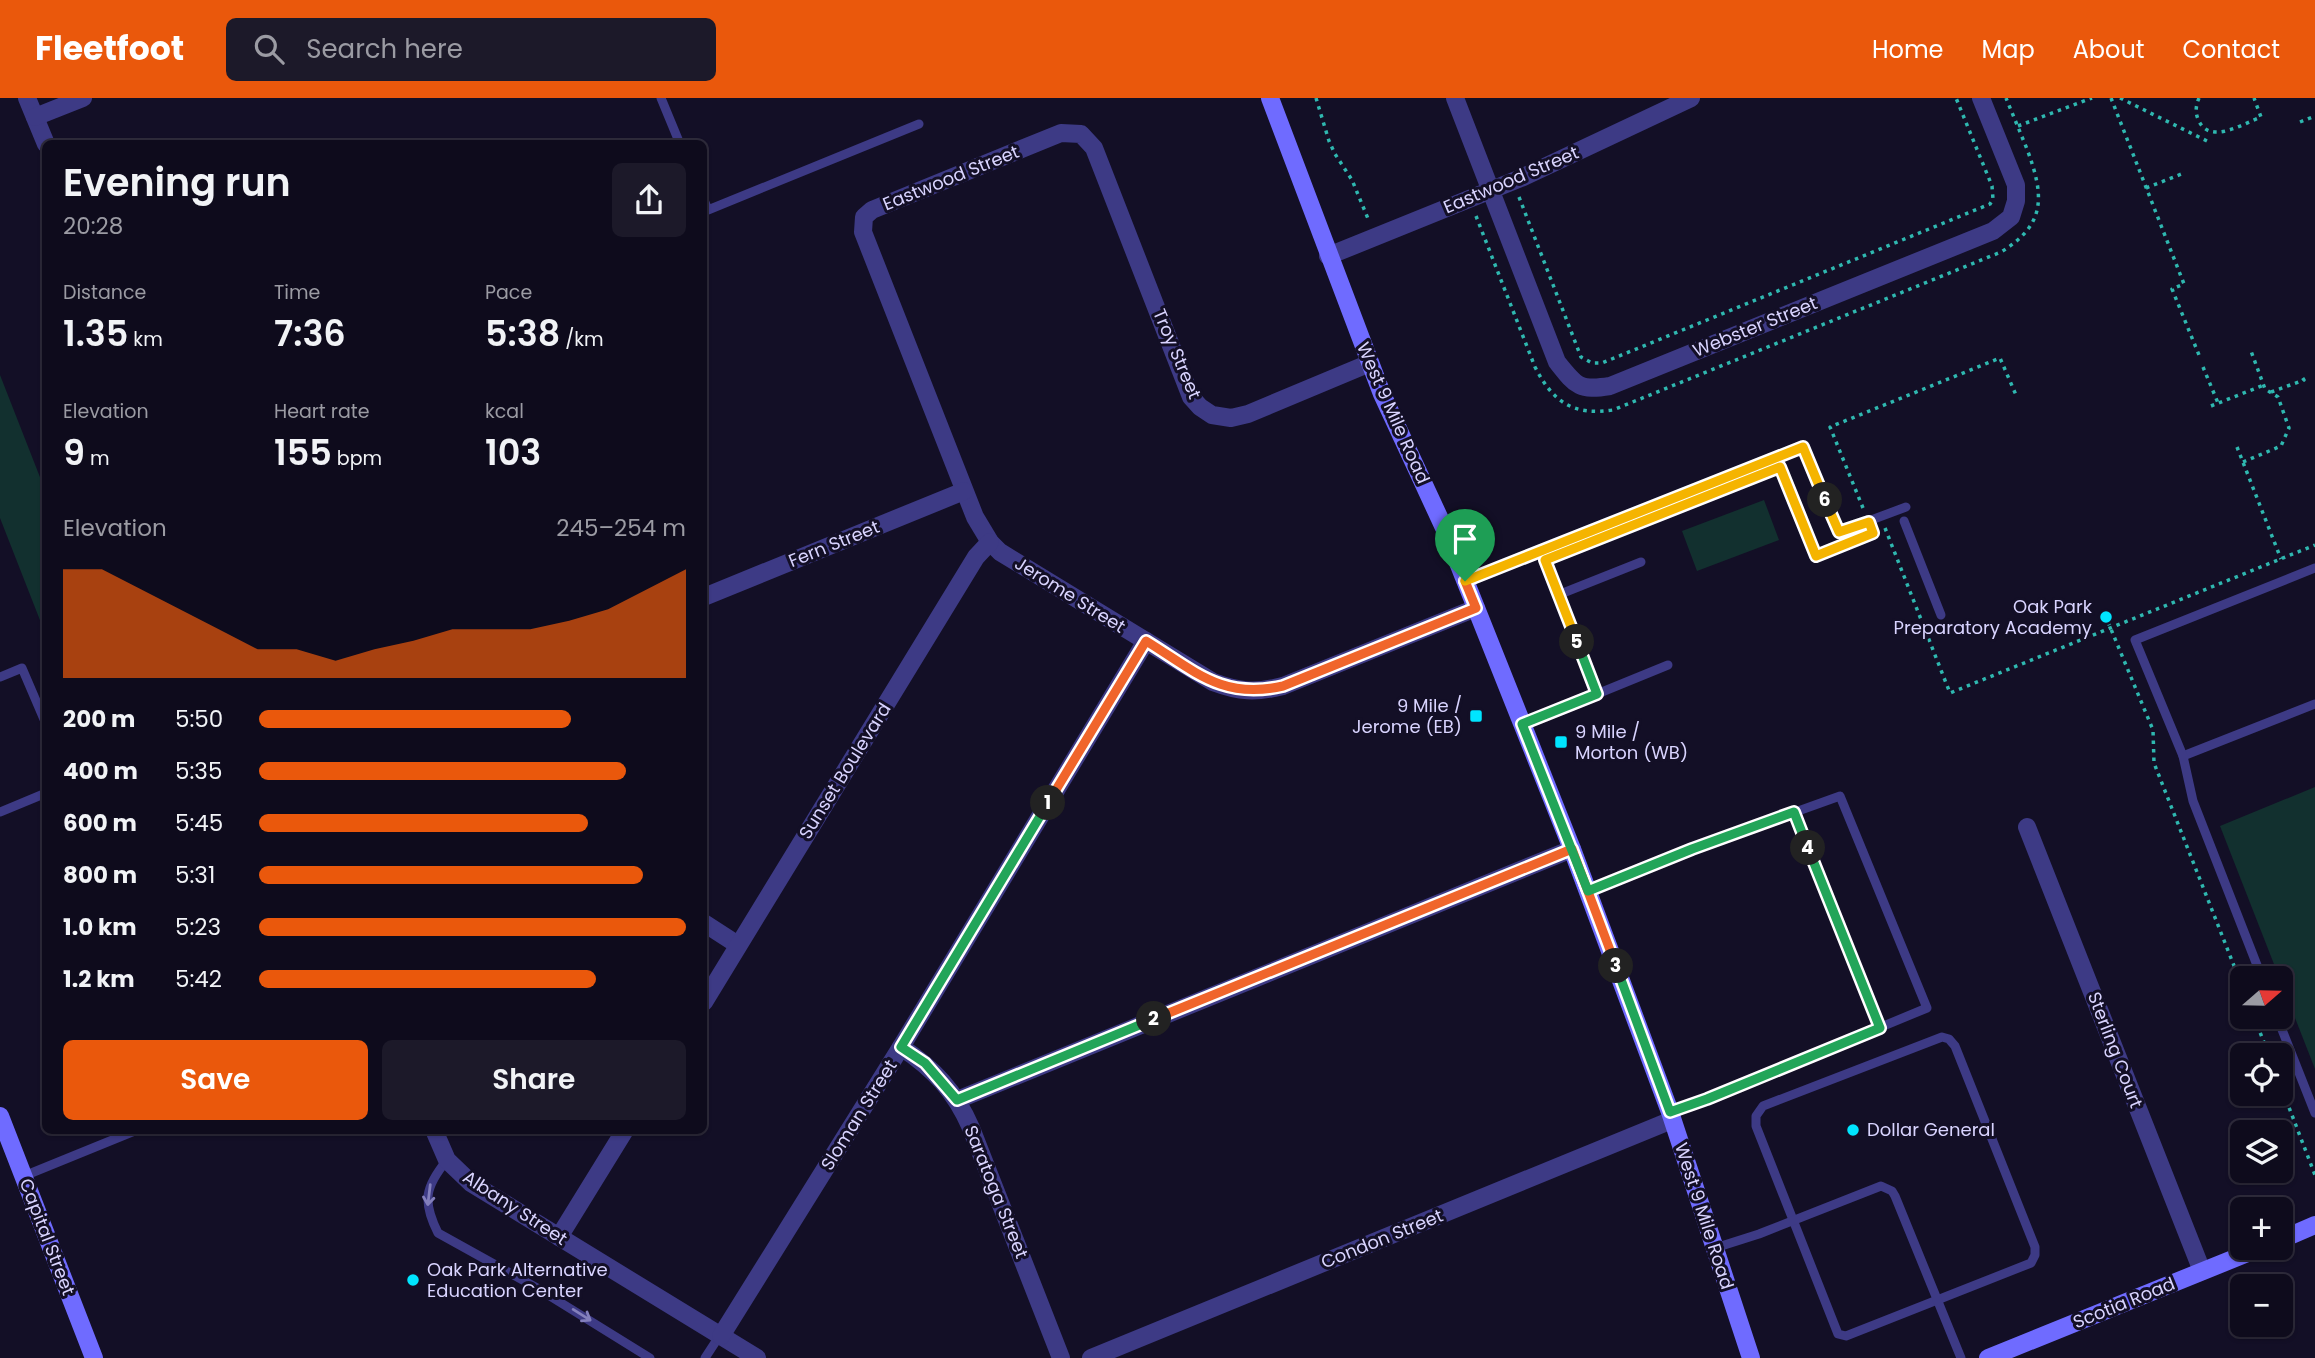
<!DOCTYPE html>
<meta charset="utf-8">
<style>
:root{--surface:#0e0b1c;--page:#1c1929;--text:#f1f3f6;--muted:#9b9ba3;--line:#2e2b3b;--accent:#ea580c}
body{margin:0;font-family:Poppins,sans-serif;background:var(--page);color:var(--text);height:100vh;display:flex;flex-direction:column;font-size:26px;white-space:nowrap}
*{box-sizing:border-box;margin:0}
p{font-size:23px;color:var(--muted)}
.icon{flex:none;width:38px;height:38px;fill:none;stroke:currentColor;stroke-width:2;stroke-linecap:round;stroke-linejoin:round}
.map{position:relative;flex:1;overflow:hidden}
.panel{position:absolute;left:42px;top:42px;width:665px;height:994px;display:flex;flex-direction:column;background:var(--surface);border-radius:10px;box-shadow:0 2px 5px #0004,0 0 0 2px var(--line)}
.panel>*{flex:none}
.needle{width:46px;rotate:70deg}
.fabs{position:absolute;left:2230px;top:868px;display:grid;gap:14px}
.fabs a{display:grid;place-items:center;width:63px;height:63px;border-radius:10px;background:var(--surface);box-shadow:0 2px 5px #0004,0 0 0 2px var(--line);font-size:35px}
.pin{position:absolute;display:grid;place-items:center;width:60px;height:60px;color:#fff;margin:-72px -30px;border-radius:50% 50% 50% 0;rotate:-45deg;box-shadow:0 0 7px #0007}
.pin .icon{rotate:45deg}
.km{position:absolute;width:35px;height:35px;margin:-18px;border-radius:50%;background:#222;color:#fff;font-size:19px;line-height:35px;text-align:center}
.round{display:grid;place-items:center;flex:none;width:74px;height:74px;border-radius:10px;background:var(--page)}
.overview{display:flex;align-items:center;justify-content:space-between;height:119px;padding:0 21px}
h1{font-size:38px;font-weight:600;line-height:52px}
.stats{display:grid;grid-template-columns:repeat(3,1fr);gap:10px;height:119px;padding:7px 21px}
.stats div{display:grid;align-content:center}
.stats b{font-size:35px;font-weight:600}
.stats small{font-size:19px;font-weight:400}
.stats p{font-size:19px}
.chart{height:196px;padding:14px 21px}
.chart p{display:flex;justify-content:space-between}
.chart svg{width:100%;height:126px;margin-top:7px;fill:var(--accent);opacity:.7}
.button{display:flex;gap:14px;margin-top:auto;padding:14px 21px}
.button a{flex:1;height:80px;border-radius:10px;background:var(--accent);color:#fff;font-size:28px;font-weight:600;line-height:80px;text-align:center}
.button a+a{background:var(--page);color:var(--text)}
ul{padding:0 21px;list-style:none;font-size:23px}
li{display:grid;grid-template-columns:112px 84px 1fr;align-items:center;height:52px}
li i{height:18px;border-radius:9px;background:var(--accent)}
header{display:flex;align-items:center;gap:42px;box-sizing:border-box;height:98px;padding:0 35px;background:var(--accent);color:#fff}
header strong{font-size:33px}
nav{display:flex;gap:38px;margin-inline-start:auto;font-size:24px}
.search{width:490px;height:63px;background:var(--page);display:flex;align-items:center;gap:18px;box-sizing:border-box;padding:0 24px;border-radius:10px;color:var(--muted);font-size:26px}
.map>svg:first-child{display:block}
.green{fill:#12302f}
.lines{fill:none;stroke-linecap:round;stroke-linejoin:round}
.path{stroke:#2fb8b0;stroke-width:3.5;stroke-dasharray:3.5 5;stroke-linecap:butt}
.lane{stroke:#3d3a85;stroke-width:9}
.street{stroke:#3d3a85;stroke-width:18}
.secondary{stroke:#6f6bff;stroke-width:18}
.oneway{stroke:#837fbc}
.split-1-casing{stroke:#fff;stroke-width:14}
.split-2-casing{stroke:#fff;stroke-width:14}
.split-3-casing{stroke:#fff;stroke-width:14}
.split-4-casing{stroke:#fff;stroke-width:14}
.split-5-casing{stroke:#fff;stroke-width:14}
.split-6-casing{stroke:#fff;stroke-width:14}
.split-7-casing{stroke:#fff;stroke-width:14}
.split-1{stroke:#f0652b;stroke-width:9}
.split-2{stroke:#22a559;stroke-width:9}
.split-3{stroke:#f0652b;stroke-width:9}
.split-4{stroke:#22a559;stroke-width:9}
.split-5{stroke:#22a559;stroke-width:9}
.split-6{stroke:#f5b400;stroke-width:9}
.split-7{stroke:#f5b400;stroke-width:9}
.poi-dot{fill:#00e5ff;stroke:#130f26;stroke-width:2.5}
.labels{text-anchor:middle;stroke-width:6;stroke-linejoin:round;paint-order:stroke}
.street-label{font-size:18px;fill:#d9d4ff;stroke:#130f26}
.poi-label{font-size:18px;fill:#d9d4ff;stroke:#130f26;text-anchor:start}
</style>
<header>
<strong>Fleetfoot</strong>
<div class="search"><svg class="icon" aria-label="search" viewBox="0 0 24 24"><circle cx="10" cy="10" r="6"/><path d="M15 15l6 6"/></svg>Search here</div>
<nav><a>Home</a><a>Map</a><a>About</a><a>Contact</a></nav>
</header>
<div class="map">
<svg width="2315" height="1260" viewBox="0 0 2315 1260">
<rect width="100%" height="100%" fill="#130f26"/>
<g class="green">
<path d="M0,277L45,392V535L0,420Z"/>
<path d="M1764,402L1779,442L1697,473L1682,433Z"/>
<path d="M2315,689V971L2220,728Z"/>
</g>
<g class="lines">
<g class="path">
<path d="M1316,0L1329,43L1335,56L1352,82L1369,123"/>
<path d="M2111,0L2184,186L2172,191L2199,257"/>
<path d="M2120,0L2209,44"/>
<path d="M2199,0C2196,7 2195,14 2198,21C2209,48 2242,26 2261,19L2254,0"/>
<path d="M2300,24L2315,18"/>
<path d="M2018,28L2092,0"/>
<path d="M2146,90L2184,75"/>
<path d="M1519,99L1581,259L1592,265H1602L1990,106L1993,101L1992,88L1956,0"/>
<path d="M1476,118L1535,269C1553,304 1573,318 1613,312L2001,154C2047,126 2044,97 2027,51C2020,34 2013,17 2006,0"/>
<path d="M2203,269L2218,305"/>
<path d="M2271,294L2304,282L2302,279"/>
<path d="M2211,308L2264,287"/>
<path d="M2237,349L2281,461"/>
<path d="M2243,364L2281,348L2289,330L2278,299L2265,291L2251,253"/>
<path d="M1781,371L1817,458L1839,449"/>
<path d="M1863,410L1830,329L2000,260L2016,297"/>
<path d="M1885,430L1950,595L2315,447"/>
<path d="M2108,524L2153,632L2154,665L2242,888"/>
<path d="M2254,919L2269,957"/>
<path d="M2280,986L2315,1077"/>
</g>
<g class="lane">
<path d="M661,0L680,46"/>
<path d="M704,102L708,112L919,26"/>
<path d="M1904,423L1941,517"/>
<path d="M1465,483L1803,349L1839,434L1906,409"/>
<path d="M1558,497L1641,464"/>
<path d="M0,579L22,570L46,626"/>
<path d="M1597,596L1668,567"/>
<path d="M1522,626L1597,596L1542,454"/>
<path d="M2183,658L2315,606"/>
<path d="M0,714L46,695"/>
<path d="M1794,714L1880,930"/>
<path d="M1588,793L1692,751L1840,698L1927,910L1707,1001L1670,1014"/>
<path d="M2262,880L2193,703L2183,658L2135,542L2315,470"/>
<path d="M2277,919L2315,1015"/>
<path d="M1942,939L1949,941L1955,948L2035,1149V1157L2031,1165L1846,1238L1838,1236L1756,1028V1018L1763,1008Z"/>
<path d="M447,1062C425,1089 422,1103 438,1135L537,1190L650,1260"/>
<path d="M24,1078L137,1032"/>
<path d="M1715,1150L1759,1136L1881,1088L1892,1093L1895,1098L1961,1260"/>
<path d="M705,1260L720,1237"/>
</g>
<g class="street">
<path d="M27,0L46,46"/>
<path d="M1455,0L1557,264C1576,288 1579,293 1610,288L1993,133L2011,119L2016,103V87L1981,0"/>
<path d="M35,19L83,0"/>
<path d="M1328,158L1521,80L1691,0"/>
<path d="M1370,265L1248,316L1231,320L1212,317L1200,309L1191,299L1094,50L1081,36L1061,35L872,112L864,119L863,134L975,419L990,444L1000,454L1213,584C1240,594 1255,595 1283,588L1476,510"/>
<path d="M704,499L964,393"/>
<path d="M2027,729L2202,1173"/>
<path d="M704,825L738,847"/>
<path d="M704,904L976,459L990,444"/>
<path d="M901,949C934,971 955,993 971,1030L1061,1260"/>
<path d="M957,1002L1572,751"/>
<path d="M434,1032L447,1062L471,1085L757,1260"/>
<path d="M559,1139L625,1032"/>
<path d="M721,1238L901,949L1146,543"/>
<path d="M1091,1260L1672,1022"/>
</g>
<g class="secondary">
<path d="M1270,0L1382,296L1445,432L1572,751L1670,1014L1751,1260"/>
<path d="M0,1018L94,1260"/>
<path d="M2280,1142L2315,1127"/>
<path d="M1988,1260L2260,1150"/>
</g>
</g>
<defs><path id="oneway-shaft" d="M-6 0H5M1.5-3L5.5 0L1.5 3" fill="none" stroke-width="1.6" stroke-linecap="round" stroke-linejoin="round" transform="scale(1.75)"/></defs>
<g class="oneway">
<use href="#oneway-shaft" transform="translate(429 1097) rotate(97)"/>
<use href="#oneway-shaft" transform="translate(582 1217) rotate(32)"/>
</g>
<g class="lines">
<g class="split-1-casing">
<path id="split-1" d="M1048,705L1146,543C1195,573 1222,602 1283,588L1476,510L1465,483"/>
</g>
<g class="split-2-casing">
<path id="split-2" d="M1048,705L901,949L925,965L957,1002L1154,921"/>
</g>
<g class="split-3-casing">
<path id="split-3" d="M1154,921L1572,751L1616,868"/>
</g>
<g class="split-4-casing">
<path id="split-4" d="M1616,868L1670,1014L1707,1001L1880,930L1808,750"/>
</g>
<g class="split-5-casing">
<path id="split-5" d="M1577,544L1597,596L1522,626L1588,793L1692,751L1794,714L1808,750"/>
</g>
<g class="split-6-casing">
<path id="split-6" d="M1577,544L1545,462L1780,369L1816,458L1873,435L1869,424L1839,434L1825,402"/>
</g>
<g class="split-7-casing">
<path id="split-7" d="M1465,483L1803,349L1825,402"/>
</g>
<use href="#split-1" class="split-1"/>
<use href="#split-2" class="split-2"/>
<use href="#split-3" class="split-3"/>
<use href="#split-4" class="split-4"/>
<use href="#split-5" class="split-5"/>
<use href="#split-6" class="split-6"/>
<use href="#split-7" class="split-7"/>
</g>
<g class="poi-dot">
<circle cx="2106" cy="519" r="7"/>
<rect x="1469" y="611" width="14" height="14" rx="3.5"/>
<rect x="1554" y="637" width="14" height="14" rx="3.5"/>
<circle cx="1853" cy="1032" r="7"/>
<circle cx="413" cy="1182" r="7"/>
</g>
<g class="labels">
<g class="street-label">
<text transform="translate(951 80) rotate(-22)" y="6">Eastwood Street</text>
<text transform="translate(1511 82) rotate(-23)" y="6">Eastwood Street</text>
<text transform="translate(1755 229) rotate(-22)" y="6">Webster Street</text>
<text transform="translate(1177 256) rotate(67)" y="6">Troy Street</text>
<text transform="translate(1393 315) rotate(66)" y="6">West 9 Mile Road</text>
<text transform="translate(834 446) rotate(-22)" y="6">Fern Street</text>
<text transform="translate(1070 497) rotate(32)" y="6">Jerome Street</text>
<text transform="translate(845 673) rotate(-58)" y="6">Sunset Boulevard</text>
<text transform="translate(2115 952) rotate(69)" y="6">Sterling Court</text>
<text transform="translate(859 1017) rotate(-58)" y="6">Sloman Street</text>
<text transform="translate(996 1094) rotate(68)" y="6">Saratoga Street</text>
<text transform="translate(515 1110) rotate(33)" y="6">Albany Street</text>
<text transform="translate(1704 1118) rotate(72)" y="6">West 9 Mile Road</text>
<text transform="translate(47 1139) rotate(69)" y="6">Capital Street</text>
<text transform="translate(1382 1141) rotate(-22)" y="6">Condon Street</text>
<text transform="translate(2124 1205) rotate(-22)" y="6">Scotia Road</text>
</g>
<g class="poi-label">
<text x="2092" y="515" text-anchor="end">Oak Park<tspan x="2092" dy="21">Preparatory Academy</tspan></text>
<text x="1462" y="614" text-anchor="end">9 Mile /<tspan x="1462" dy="21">Jerome (EB)</tspan></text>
<text x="1575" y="640">9 Mile /<tspan x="1575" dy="21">Morton (WB)</tspan></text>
<text x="1867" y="1038">Dollar General</text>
<text x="427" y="1178">Oak Park Alternative<tspan x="427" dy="21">Education Center</tspan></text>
</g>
</g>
</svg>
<div class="fabs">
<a><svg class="needle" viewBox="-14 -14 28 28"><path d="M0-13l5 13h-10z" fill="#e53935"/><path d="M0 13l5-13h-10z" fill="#9b9ba3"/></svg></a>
<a><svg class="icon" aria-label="locate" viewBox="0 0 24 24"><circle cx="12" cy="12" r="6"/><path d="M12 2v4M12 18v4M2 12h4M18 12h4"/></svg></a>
<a><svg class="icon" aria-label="layers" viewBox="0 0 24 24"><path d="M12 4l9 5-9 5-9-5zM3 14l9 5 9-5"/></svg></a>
<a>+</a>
<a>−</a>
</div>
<div class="pin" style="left:1465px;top:483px;background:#1e9e55"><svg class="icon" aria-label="arrive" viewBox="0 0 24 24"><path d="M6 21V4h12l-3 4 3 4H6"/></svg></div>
<b class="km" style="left:1048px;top:705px">1</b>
<b class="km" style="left:1154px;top:921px">2</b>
<b class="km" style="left:1616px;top:868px">3</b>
<b class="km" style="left:1808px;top:750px">4</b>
<b class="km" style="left:1577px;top:544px">5</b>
<b class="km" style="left:1825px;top:402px">6</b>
<section class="panel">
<div class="overview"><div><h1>Evening run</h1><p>20:28</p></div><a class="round"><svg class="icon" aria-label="share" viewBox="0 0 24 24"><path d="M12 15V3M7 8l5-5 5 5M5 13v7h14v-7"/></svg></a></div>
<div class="stats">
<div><p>Distance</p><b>1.35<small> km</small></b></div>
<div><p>Time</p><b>7:36</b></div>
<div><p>Pace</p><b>5:38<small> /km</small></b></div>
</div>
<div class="stats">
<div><p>Elevation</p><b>9<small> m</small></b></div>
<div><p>Heart rate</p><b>155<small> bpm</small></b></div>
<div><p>kcal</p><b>103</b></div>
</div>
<div class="chart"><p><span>Elevation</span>245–254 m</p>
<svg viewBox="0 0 160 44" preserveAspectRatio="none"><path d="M0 44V6L10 6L20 13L30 20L40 27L50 34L60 34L70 38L80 34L90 31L100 27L110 27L120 27L130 24L140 20L150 13L160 6V44z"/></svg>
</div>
<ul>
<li><b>200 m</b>5:50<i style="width:73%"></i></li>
<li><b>400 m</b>5:35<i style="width:86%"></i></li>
<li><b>600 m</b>5:45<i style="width:77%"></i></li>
<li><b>800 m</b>5:31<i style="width:90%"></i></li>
<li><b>1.0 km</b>5:23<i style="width:100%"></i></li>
<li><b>1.2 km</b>5:42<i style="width:79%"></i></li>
</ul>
<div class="button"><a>Save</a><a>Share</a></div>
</section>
</div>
